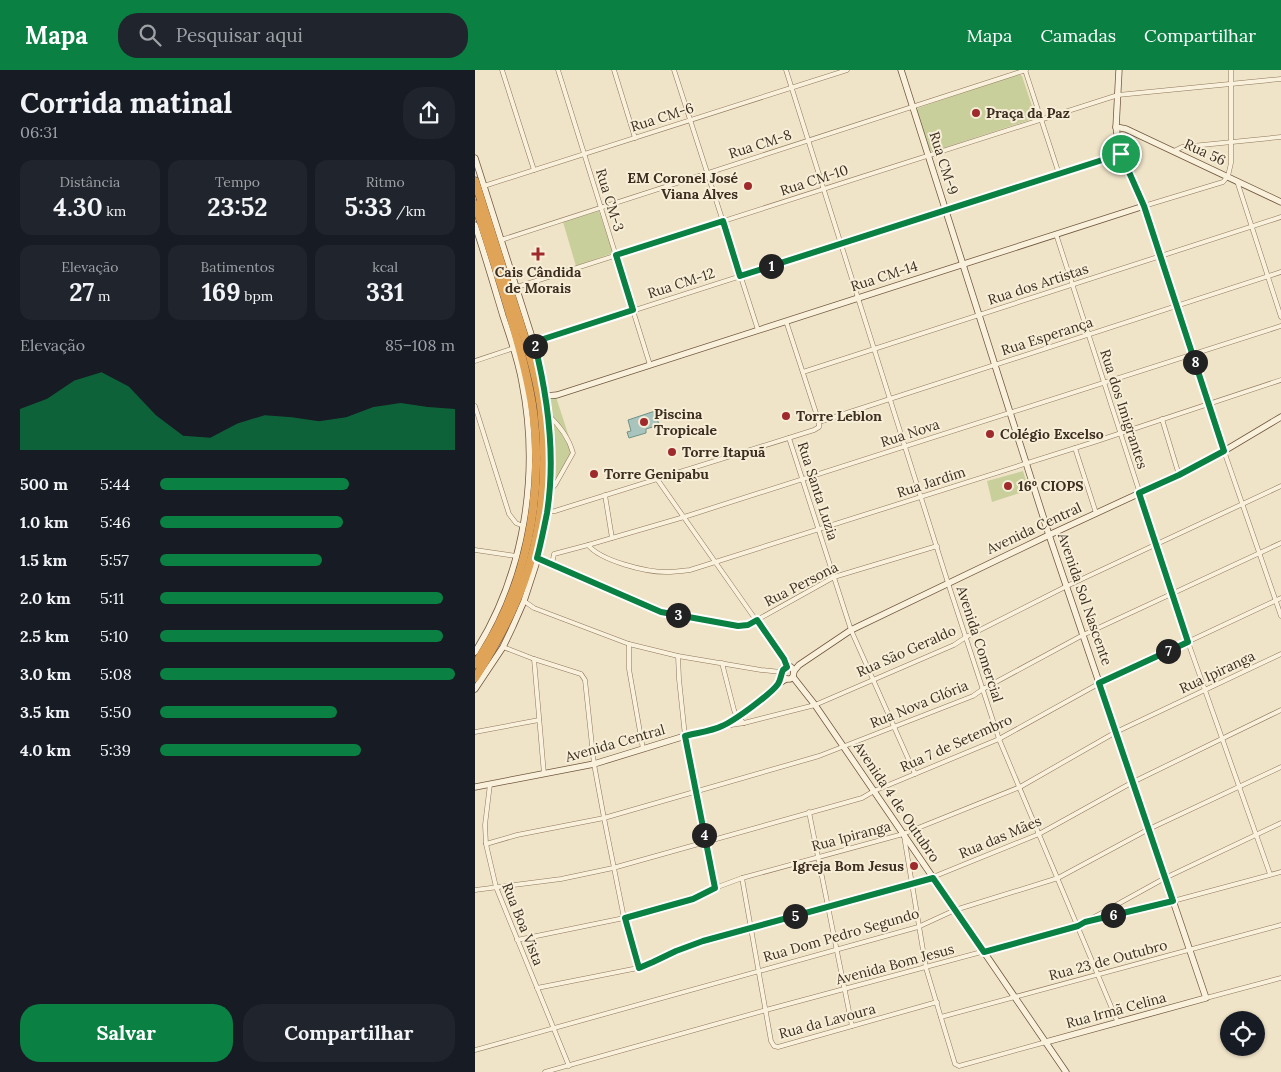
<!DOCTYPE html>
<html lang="pt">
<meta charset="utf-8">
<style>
:root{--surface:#171b24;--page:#20242c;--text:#f1f3f6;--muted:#9ea1a6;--accent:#0b8043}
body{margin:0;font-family:Lora,serif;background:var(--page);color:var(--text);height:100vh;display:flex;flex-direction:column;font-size:19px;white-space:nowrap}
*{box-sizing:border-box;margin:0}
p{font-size:16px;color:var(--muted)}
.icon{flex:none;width:28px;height:28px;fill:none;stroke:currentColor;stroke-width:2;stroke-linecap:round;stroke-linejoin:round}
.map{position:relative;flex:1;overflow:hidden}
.details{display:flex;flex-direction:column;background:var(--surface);width:475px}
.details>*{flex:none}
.fabs{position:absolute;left:745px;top:941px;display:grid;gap:10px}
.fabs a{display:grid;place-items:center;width:45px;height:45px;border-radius:50%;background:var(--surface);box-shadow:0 1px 4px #0004;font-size:25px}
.pin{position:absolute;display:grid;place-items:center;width:42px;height:42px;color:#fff;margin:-21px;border:2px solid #fff;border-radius:50%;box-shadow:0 1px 5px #0007}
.km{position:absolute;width:25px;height:25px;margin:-12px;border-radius:50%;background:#222;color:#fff;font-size:14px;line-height:25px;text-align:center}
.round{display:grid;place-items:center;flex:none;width:52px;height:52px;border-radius:20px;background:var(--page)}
.headline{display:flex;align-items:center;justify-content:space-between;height:85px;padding:0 20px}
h1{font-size:28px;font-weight:700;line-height:38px}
.stats{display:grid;grid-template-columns:repeat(3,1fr);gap:8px;height:85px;padding:5px 20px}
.stats div{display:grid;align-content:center;border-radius:12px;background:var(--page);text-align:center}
.stats b{font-size:25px;font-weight:700}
.stats small{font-size:14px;font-weight:400}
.stats p{font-size:14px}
.chart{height:140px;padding:10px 20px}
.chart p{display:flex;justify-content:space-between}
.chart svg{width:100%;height:90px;margin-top:5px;fill:var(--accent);opacity:.7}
.action{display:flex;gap:10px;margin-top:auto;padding:10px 20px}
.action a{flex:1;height:58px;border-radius:20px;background:var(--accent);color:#fff;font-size:20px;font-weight:700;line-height:58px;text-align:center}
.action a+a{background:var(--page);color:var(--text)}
ul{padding:0 20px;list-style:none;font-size:16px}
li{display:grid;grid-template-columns:80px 60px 1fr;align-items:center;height:38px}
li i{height:12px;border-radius:6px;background:var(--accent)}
header{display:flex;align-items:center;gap:30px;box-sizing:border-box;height:70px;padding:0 25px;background:var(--accent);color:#fff}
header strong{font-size:24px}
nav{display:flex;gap:28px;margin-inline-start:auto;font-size:18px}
.search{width:350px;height:45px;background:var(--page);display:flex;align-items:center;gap:12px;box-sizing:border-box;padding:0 18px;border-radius:20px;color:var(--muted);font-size:19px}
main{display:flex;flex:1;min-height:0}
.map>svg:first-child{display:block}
.green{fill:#c9cf9b}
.water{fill:#a9c4bc;stroke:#6f938a}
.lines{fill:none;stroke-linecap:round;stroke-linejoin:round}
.street-casing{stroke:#8d765c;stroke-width:5}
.secondary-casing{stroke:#6f573f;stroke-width:7}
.highway-casing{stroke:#5b4430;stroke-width:9}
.street{stroke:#faf1dc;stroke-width:4}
.secondary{stroke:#faf1dc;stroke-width:5.5}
.highway{stroke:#e0a458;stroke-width:8}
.route-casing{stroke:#fff;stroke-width:10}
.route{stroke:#0b8043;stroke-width:6}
.poi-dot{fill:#9e2a2b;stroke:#f7eed8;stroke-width:2}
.labels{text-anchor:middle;stroke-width:4;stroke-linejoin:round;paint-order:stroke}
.poi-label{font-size:14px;font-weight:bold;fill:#3d2e20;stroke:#f7eed8;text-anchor:start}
.street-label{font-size:14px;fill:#3d2e20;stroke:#f7eed8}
</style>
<header>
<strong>Mapa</strong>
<div class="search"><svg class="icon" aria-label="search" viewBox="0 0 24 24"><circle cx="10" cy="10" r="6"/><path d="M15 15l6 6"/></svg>Pesquisar aqui</div>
<nav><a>Mapa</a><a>Camadas</a><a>Compartilhar</a></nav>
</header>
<main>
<section class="details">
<div class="headline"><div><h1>Corrida matinal</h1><p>06:31</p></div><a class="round"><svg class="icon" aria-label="share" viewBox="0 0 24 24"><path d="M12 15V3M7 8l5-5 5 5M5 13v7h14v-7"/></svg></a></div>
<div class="stats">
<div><p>Distância</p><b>4.30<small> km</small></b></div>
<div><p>Tempo</p><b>23:52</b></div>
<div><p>Ritmo</p><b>5:33<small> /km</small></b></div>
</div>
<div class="stats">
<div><p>Elevação</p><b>27<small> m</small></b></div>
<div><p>Batimentos</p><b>169<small> bpm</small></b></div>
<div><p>kcal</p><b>331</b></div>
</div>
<div class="chart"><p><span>Elevação</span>85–108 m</p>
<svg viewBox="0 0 160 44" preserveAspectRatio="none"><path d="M0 44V24L10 19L20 10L30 6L40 13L50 27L60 37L70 38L80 31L90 27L100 28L110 30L120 28L130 23L140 21L150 23L160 24V44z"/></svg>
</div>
<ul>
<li><b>500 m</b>5:44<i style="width:64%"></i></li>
<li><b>1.0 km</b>5:46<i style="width:62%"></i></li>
<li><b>1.5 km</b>5:57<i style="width:55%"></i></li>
<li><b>2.0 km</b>5:11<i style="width:96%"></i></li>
<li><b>2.5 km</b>5:10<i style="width:96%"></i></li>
<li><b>3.0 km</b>5:08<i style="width:100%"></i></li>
<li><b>3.5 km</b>5:50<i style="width:60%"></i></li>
<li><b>4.0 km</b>5:39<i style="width:68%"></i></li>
</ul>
<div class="action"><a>Salvar</a><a>Compartilhar</a></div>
</section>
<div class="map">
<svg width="806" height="1002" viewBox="0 0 806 1002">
<rect width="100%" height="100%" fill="#f0e4c8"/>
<g class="green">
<path d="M544,4L547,6L560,45L558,49L459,81H456L454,79L442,40L443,38Z"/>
<path d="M124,141L138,183L101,196L88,152Z"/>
<path d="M71,326L81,327L95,370L98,383L74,423Z"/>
<path d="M548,401L554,420L517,432L512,411Z"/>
</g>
<path class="water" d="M180,341L184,355L171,359V363L154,368L152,362L156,361L153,350Z"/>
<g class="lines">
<g class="street-casing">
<g id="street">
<path d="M27,0L59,100"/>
<path d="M83,0L175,295"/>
<path d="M139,0L160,68"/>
<path d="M199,0L283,260"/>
<path d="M311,0L473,513L524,669L643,953"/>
<path d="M550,0L584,104"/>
<path d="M699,81L707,77L806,67"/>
<path d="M762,111L806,247"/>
<path d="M9,116L372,0"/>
<path d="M669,136L748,112L753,106L756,93V0"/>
<path d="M581,164L713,572L795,804"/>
<path d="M26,170L551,0"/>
<path d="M42,217L643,25L806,9"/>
<path d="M51,275L646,84"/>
<path d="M0,291L39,278"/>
<path d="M328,302L806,147"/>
<path d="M0,336L34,444L41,453L48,456"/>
<path d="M73,345C84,355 94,368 98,383L80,415L75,421"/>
<path d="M687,349L704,405"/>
<path d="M344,352L806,202"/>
<path d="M314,368L376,560L440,704"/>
<path d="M600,378L621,443"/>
<path d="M749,381L806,546"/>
<path d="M182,409L309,590L312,597"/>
<path d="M130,425L137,468"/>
<path d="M72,442L80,441L339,360L344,357V352L311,251"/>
<path d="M113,475C126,491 171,502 191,502C199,502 207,501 215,500L619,372L806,310"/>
<path d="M0,480L41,486"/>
<path d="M63,488L186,542L263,556L273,555L359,507L462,476"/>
<path d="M77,494L79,484L113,475L209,447L806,256"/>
<path d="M49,531L59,538L154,574L203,586L286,600L306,602"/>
<path d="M154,574V599L168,679"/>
<path d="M28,577L59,589L106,604L110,610L119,694L129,748L149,848L163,898"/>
<path d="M203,586L204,609L210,666L240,818"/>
<path d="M59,589L69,704"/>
<path d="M247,593L259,640L262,647L269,653"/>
<path d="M250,656L269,653L340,635L479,575L491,567L592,516L806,416"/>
<path d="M0,662L64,650"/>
<path d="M15,714L10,755L11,774L21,817L94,996"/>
<path d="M334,742L377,956"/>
<path d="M429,766L451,898L480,994L484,996L571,972"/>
<path d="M11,774L42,765L129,748L344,686L498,626L508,619L608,565L806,473"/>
<path d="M267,808L296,971L299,976L303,977L462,932"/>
<path d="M0,820L86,809L138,798L387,728L399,721L524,669L625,613L806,528"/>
<path d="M614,850L690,808L806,753"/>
<path d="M42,870L149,848L218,829L240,818L267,808L428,764L545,717L641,662L806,584"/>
<path d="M62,918L163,898L178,892L201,881L228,871L458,807L564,764L658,712L806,640"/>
<path d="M731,928L806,908"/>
<path d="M466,947L806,855"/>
<path d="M0,980L443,857L480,840L583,808L674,759L806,697"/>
<path d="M70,1002L291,940L603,856L610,852L698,831L806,802"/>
</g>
</g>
<g class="secondary-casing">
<g id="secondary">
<path d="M426,0L574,465L731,928L571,972"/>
<path d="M644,0L641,57L643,71L646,84L669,136L749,381"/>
<path d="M641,57L651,59L806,132"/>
<path d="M0,88L61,280L71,326L75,380V414L72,442L63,488L49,531L38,556L28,577L0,619"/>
<path d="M0,155C10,185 19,216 28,246C35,267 43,289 47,312C65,402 50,503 0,582"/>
<path d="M71,326L82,325L669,136"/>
<path d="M319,601L324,595L376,560L574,465L704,405L749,381L806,347"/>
<path d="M318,607L340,635L591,1002"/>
<path d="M303,614L307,606V599L310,597H316L319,601L318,607L315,609H311L307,606"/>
<path d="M0,717L119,694L210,666L248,656L285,630L303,614L311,609"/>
</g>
</g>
<g class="highway-casing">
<g id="highway">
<path d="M0,111C13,152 26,193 39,234C50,268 61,302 66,337C74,403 67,474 40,534C29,560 15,584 0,608"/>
<path d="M0,134C11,166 21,198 31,231C41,265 51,298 57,334C70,422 52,520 0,594"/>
</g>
</g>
<use href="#street" class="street"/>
<use href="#secondary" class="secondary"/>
<use href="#highway" class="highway"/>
</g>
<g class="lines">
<g class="route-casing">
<path id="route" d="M646,84L669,136L749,381L704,405L664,423L713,572L624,613L698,831L610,852L603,856L509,882L458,808L228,871L201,881L178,892L164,898L150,848L218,829L240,818L210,666C221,663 237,661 247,656C259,651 296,624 303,614C306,609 306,604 308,600L312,597L309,589L282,550L273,555L263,556L186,542L62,488C66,473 69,458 72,443C81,386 73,327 59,272L158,240L141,185L248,151L265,206Z"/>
</g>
<use href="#route" class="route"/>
</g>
<g class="poi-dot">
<circle cx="501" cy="43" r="5"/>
<circle cx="273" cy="116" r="5"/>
<path d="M60.5 176.5h5v5h5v5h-5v5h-5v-5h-5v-5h5z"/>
<circle cx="311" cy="346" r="5"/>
<circle cx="169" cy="352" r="5"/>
<circle cx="515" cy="364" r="5"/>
<circle cx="197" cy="382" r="5"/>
<circle cx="119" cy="404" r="5"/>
<circle cx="533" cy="416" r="5"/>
<circle cx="439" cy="796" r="5"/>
</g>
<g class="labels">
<g class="poi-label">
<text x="511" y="48">Praça da Paz</text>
<text x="263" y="113" text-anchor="end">EM Coronel José<tspan x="263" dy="16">Viana Alves</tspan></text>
<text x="63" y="207" text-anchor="middle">Cais Cândida<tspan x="63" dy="16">de Morais</tspan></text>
<text x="179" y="349">Piscina<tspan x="179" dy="16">Tropicale</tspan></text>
<text x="321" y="351">Torre Leblon</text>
<text x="525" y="369">Colégio Excelso</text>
<text x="207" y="387">Torre Itapuã</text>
<text x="129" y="409">Torre Genipabu</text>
<text x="543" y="421">16º CIOPS</text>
<text x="429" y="801" text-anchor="end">Igreja Bom Jesus</text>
</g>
<g class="street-label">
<text transform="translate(187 47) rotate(-18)" y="5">Rua CM-6</text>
<text transform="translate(285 74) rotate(-18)" y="5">Rua CM-8</text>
<text transform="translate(730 82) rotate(25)" y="5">Rua 56</text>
<text transform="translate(469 93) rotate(72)" y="5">Rua CM-9</text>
<text transform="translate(339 110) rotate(-18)" y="5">Rua CM-10</text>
<text transform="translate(135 130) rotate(73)" y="5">Rua CM-3</text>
<text transform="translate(409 206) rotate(-18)" y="5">Rua CM-14</text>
<text transform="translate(206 213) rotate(-18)" y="5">Rua CM-12</text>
<text transform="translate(563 214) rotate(-18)" y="5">Rua dos Artistas</text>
<text transform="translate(572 266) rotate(-18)" y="5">Rua Esperança</text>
<text transform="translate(649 339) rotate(72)" y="5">Rua dos Imigrantes</text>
<text transform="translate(435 363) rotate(-18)" y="5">Rua Nova</text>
<text transform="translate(456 412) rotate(-18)" y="5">Rua Jardim</text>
<text transform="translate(343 421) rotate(72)" y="5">Rua Santa Luzia</text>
<text transform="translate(559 458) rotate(-25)" y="5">Avenida Central</text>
<text transform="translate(326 514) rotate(-27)" y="5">Rua Persona</text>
<text transform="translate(610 529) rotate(71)" y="5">Avenida Sol Nascente</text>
<text transform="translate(505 574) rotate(72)" y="5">Avenida Comercial</text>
<text transform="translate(431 581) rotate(-24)" y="5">Rua São Geraldo</text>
<text transform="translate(742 602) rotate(-25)" y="5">Rua Ipiranga</text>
<text transform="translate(444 634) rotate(-22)" y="5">Rua Nova Glória</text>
<text transform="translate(140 673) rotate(-16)" y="5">Avenida Central</text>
<text transform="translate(481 673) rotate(-24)" y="5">Rua 7 de Setembro</text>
<text transform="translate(422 732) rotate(56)" y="5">Avenida 4 de Outubro</text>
<text transform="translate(376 766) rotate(-15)" y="5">Rua Ipiranga</text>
<text transform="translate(525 767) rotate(-23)" y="5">Rua das Mães</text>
<text transform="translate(48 854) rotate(68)" y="5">Rua Boa Vista</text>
<text transform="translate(366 865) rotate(-16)" y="5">Rua Dom Pedro Segundo</text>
<text transform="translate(633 890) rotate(-15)" y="5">Rua 23 de Outubro</text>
<text transform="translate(420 894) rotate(-15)" y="5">Avenida Bom Jesus</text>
<text transform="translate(641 940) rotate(-15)" y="5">Rua Irmã Celina</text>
<text transform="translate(352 951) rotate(-15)" y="5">Rua da Lavoura</text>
</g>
</g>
</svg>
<div class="fabs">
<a><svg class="icon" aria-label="locate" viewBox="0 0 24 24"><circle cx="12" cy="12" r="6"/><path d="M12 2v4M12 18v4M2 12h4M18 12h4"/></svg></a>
</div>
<div class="pin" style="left:646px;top:84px;background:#1e9e55"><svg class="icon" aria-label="arrive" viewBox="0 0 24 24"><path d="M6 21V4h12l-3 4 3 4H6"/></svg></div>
<b class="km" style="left:296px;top:196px">1</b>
<b class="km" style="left:60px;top:276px">2</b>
<b class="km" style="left:203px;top:545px">3</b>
<b class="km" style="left:229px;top:765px">4</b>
<b class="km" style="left:320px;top:846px">5</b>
<b class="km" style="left:638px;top:845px">6</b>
<b class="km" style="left:693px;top:581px">7</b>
<b class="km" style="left:720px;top:292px">8</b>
</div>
</main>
